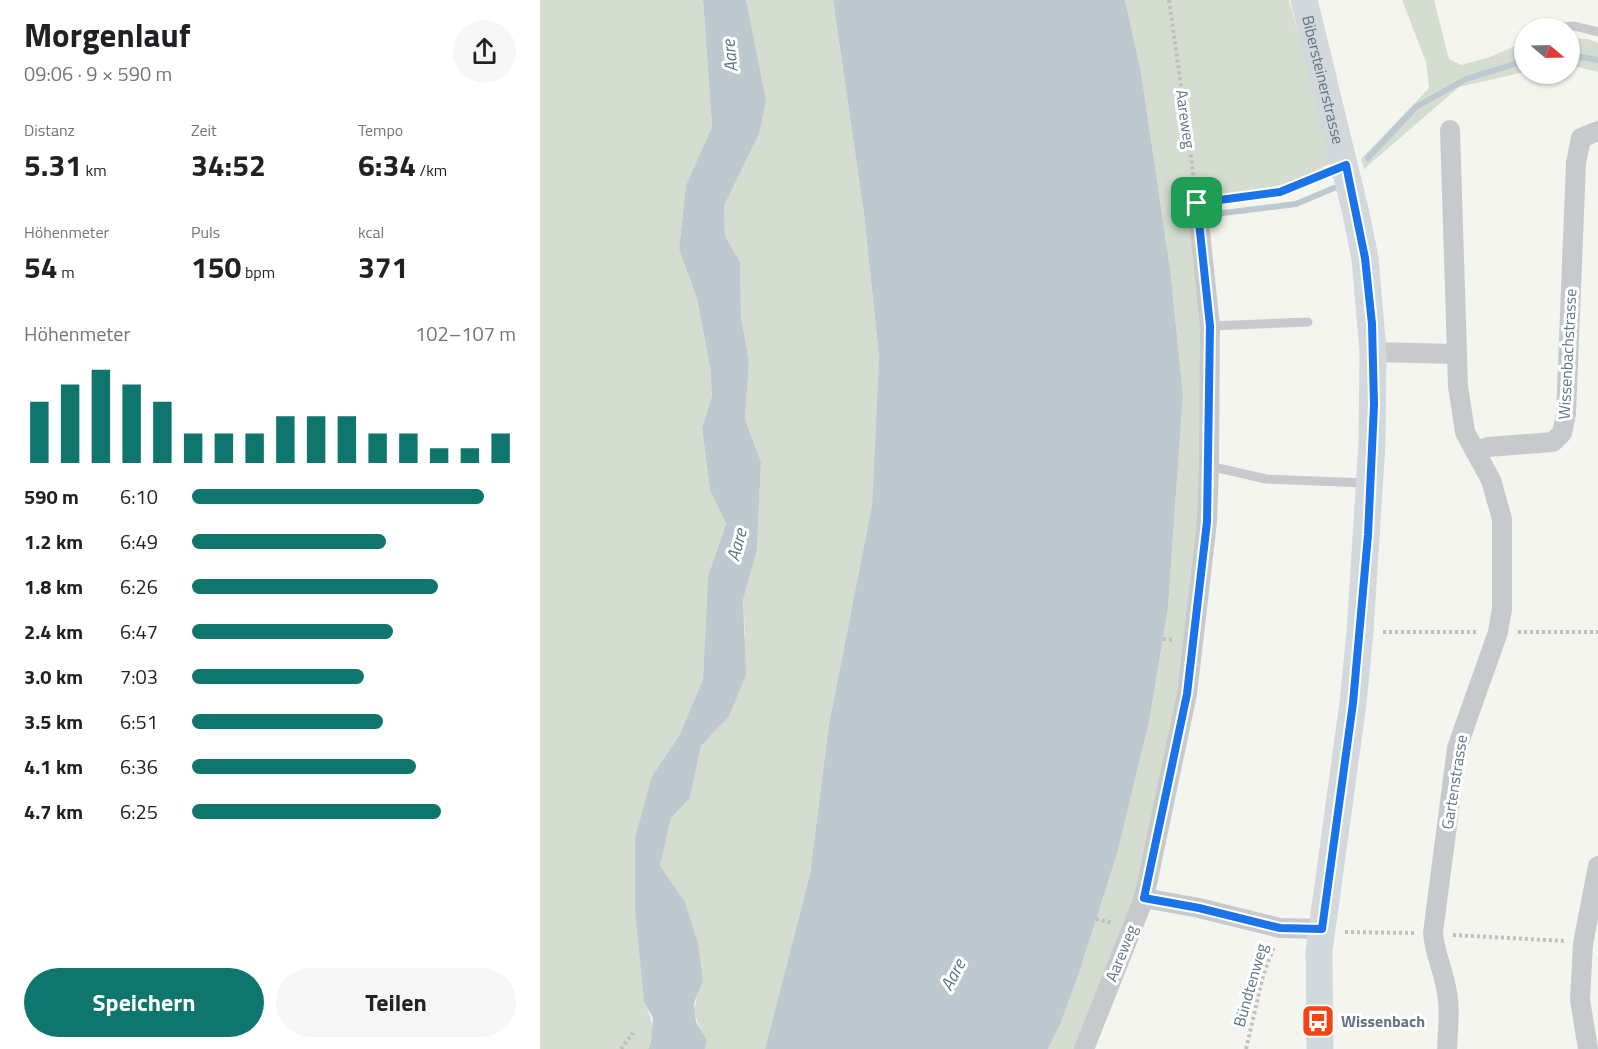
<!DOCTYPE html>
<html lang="de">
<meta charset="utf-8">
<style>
:root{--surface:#fff;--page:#f6f6f6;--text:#202124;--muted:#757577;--accent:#0f766e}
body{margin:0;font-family:"Titillium Web",sans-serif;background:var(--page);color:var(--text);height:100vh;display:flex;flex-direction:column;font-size:22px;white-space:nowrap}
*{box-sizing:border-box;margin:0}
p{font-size:20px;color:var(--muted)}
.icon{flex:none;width:33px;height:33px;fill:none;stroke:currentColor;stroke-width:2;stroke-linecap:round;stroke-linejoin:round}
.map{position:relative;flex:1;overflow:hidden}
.panel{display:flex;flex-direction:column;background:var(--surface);width:540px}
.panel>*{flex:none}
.needle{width:39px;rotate:109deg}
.fabs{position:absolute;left:974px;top:18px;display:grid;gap:12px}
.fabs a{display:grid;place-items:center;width:66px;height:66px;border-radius:50%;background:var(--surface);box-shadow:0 2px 4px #0004;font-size:30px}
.pin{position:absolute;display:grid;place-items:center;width:51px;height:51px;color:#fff;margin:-26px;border-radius:12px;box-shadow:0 3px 9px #0006}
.round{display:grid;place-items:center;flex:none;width:63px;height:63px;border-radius:32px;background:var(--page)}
.summary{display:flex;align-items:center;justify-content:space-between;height:102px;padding:0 24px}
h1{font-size:33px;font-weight:700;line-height:45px}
.stats{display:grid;grid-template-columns:repeat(3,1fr);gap:9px;height:102px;padding:6px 24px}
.stats div{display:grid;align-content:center}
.stats b{font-size:30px;font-weight:700}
.stats small{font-size:16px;font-weight:400}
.stats p{font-size:16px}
.chart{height:168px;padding:12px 24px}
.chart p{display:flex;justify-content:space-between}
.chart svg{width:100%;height:108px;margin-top:6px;stroke:var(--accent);stroke-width:6}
.cta{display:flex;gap:12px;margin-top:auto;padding:12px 24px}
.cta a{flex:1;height:69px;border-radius:36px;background:var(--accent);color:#fff;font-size:24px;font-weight:700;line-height:69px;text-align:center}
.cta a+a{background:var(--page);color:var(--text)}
ul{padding:0 24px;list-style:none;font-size:20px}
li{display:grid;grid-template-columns:96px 72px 1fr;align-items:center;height:45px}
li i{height:15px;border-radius:8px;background:var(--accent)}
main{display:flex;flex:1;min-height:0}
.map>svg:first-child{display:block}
.green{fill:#d5ddd1}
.water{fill:#bdc9ce}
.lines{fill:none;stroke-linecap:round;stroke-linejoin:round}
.stream{stroke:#bdc9ce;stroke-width:6}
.path{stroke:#bdc0c2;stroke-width:4;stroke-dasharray:3 3;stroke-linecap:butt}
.lane{stroke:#c7cacd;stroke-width:9}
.street{stroke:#c7cacd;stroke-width:20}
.secondary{stroke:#d2d8dc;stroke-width:27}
.route-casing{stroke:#fff;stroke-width:12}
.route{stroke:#1a73e8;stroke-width:8}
.labels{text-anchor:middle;stroke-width:6;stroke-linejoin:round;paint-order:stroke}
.street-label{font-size:16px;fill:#617584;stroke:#fff}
.poi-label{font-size:16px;font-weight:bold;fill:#617584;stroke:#fff;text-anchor:start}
.water-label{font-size:18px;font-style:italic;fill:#5c7882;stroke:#fff}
</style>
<main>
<section class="panel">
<div class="summary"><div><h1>Morgenlauf</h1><p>09:06 · 9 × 590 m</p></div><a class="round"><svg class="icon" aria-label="share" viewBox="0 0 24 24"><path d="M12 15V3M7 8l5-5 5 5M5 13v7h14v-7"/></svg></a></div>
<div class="stats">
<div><p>Distanz</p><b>5.31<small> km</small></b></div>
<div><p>Zeit</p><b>34:52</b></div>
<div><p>Tempo</p><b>6:34<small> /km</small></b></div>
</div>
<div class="stats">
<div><p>Höhenmeter</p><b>54<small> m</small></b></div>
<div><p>Puls</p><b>150<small> bpm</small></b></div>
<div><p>kcal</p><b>371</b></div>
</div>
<div class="chart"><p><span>Höhenmeter</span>102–107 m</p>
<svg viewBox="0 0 160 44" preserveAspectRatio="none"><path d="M5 44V19M15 44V12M25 44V6M35 44V12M45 44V19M55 44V32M65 44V32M75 44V32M85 44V25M95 44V25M105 44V25M115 44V32M125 44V32M135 44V38M145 44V38M155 44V32"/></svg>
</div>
<ul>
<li><b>590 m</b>6:10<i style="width:90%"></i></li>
<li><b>1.2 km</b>6:49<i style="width:60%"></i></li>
<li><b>1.8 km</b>6:26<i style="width:76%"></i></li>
<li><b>2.4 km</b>6:47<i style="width:62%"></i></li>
<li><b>3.0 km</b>7:03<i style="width:53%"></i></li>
<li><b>3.5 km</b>6:51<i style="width:59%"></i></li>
<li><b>4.1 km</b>6:36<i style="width:69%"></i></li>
<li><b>4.7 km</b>6:25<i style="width:77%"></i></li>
</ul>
<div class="cta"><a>Speichern</a><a>Teilen</a></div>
</section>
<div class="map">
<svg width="1058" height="1049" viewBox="0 0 1058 1049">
<rect width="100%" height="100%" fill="#f5f5f0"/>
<g class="green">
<path d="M0,0H163L172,127L146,185L139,249L157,299L170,367L172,396L162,428L170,490L186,524L168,576L163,679L139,736L112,776L104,1002C112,1017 116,1032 108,1049H0Z"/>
<path d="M206,0H293L324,214L339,357L332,505L289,724L270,874L225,1049H165L167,1040C151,1015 152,1007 163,980L120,866L131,818L150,798L161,746L189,716L205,635L203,600L217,550L221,462L205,419L209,362L201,316L200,262L185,236L184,206L219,134Z"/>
<path d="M585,0H749L793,162L753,183L652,201L664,333L661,522L638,694L595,897L535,1049H508L520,1025L538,976L577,854L609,722L628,608L643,394L630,268L601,72Z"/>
<path d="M862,0H894L909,59L921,65L950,57L984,42V72L919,87L824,169L821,159L889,88L886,62Z"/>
<path d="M1029,38L1048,39L1058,43V72L1029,65Z"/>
</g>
<g class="water">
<path d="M163,0H206L226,101L219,134L184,206L185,236L200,262L201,316L209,362L205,419L221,462L217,550L203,600L206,675L189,716L161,746L150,798L131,818L120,866L145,902L158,944L163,981L154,1003L156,1022L167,1040L165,1049H108L111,1042L113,1018L104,1002L95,909V838L112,776L139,736L163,679L168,576L186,524L170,490L162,428L172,396L170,367L157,299L139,249L146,185L172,127Z"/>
<path d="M293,0H585L601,72L630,268L643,394L628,608L609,722L577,854L538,976L520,1025L508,1049H225L270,874L289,724L332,505L339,357L324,214Z"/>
</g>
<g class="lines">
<g class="stream">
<path d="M1029,55L1058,60"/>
<path d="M828,158L876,107L926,79L984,61"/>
<path d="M667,215L756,204L794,188"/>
</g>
<g class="path">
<path d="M629,0L655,186"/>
<path d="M675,201L740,192L782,173"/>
<path d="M843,632H937"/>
<path d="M978,632H1058"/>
<path d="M623,639L634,640"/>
<path d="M556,919L573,923"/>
<path d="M805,932L875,933"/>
<path d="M913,935L1025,941"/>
<path d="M81,1049L93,1033"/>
<path d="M706,1049L723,976L734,946"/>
</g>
<g class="lane">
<path d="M1014,28L1034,26L1058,32"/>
<path d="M670,326L768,322"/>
<path d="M669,466L726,479L827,483"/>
</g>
<g class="street">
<path d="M910,130L918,386L925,432L935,451L948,447L1013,442L1022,433L1026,414L1036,163L1041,138L1058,131"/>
<path d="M833,352L916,354"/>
<path d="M604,898L659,908L740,928L781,929"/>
<path d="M544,1049L604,898L647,694L667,522L669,466L670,326L657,203"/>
<path d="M907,1049C908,1027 911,1005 905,983C901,964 895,954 893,933L917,748L958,632L962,609V519L951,480L935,451"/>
<path d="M1048,1049L1040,1000L1043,944L1058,866"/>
</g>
<path class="secondary" id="s1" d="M764,0L816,214L825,258L833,352L832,443L820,632L813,703L779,951L780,1049"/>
</g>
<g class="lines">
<g class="route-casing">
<path id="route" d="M806,165L825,258L832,324L834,405L828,535L813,703L782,929L740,928L659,908L604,898L647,694L667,522L670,326L657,203L740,192Z"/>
</g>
<use href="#route" class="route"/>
</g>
<defs>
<g id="bus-square" transform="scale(1.725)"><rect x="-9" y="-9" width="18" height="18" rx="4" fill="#f44411" stroke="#fff"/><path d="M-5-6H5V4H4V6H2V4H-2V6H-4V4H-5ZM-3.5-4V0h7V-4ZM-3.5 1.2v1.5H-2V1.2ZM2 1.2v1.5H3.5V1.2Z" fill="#fff"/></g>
</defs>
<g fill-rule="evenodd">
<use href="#bus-square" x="778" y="1021"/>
</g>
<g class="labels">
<g class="street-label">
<text dy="6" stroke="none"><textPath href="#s1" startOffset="82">Bibersteinerstrasse</textPath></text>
<text transform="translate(646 119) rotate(82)" y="6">Aareweg</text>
<text transform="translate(1027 354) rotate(-87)" y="6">Wissenbachstrasse</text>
<text transform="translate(914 782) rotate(-81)" y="6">Gartenstrasse</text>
<text transform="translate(581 953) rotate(-68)" y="6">Aareweg</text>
<text transform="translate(710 985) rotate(-74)" y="6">Bündtenweg</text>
</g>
<g class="poi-label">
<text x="801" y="1027">Wissenbach</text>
</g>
<g class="water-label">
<text transform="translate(190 56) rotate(-96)" y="6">Aare</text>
<text transform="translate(197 545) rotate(-75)" y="6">Aare</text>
<text transform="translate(413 975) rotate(-62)" y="6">Aare</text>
</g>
</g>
</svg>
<div class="fabs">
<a><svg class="needle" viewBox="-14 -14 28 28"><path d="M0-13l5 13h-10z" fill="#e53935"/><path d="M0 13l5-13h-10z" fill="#757577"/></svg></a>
</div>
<div class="pin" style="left:657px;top:203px;background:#1e9e55"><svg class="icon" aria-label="arrive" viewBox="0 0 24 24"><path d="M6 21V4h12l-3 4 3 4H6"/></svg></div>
</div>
</main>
